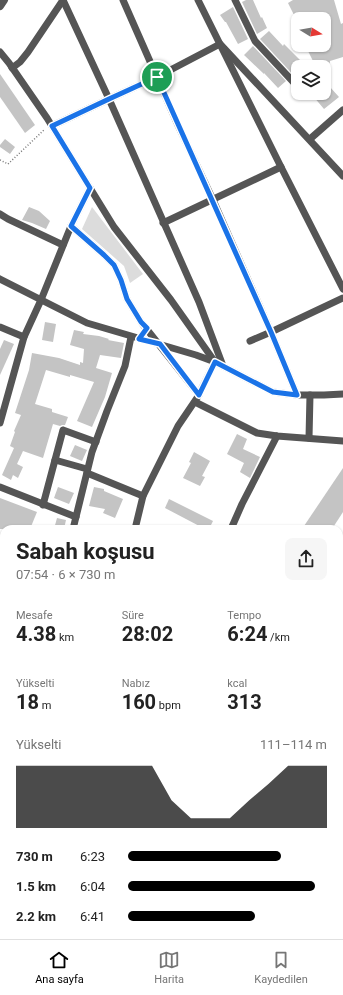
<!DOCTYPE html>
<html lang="tr">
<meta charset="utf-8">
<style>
:root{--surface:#fff;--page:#f6f6f6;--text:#222;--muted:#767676;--line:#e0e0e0;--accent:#000}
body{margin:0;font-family:Roboto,sans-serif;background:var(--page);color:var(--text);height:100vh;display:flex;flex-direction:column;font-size:15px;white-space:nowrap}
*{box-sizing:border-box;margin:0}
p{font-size:13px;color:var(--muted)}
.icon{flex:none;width:22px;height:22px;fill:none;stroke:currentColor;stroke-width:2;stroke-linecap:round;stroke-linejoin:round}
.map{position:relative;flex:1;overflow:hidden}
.side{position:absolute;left:0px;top:525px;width:343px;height:414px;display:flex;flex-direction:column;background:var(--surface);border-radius:12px 12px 0 0;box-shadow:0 1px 3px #0004}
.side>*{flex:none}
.needle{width:26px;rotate:101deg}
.controls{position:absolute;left:291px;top:12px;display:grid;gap:8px}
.controls a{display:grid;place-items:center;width:40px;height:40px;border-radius:8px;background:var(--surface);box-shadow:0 1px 3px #0004;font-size:20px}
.pin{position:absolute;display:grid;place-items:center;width:34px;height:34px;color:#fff;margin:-17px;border:2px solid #fff;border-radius:50%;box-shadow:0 1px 4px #0007}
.round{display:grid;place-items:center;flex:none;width:42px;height:42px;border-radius:8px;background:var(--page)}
.headline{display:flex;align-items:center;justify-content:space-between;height:68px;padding:0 16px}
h1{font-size:22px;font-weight:700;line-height:30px}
.metrics{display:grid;grid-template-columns:repeat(3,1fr);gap:6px;height:68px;padding:4px 16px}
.metrics div{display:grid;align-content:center}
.metrics b{font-size:20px;font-weight:700}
.metrics small{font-size:11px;font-weight:400}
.metrics p{font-size:11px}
.chart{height:112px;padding:8px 16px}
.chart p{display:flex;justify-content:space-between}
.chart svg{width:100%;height:72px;margin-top:4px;fill:var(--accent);opacity:.7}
ul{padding:0 16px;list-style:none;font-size:13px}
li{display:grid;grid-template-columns:64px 48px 1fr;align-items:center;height:30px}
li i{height:10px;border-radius:5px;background:var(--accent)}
.dock{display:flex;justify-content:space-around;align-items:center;height:56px;border-top:1px solid var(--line);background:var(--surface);font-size:11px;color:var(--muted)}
.dock a{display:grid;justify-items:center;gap:2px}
.dock .on{color:var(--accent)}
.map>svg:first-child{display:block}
.green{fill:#dcdcdc}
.water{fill:#a3a3a3}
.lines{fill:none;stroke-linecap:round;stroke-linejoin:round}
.stream{stroke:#a3a3a3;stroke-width:2.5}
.building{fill:#c4c4c4}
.path{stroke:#777;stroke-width:1.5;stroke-dasharray:1 2;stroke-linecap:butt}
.minor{stroke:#555;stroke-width:7}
.tertiary{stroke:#555;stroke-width:8}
.route-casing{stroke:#fff;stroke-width:8}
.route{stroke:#1a73e8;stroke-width:5}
</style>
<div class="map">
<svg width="343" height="939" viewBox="0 0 343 939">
<rect width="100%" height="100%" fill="#fff"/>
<path class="green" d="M92,207L143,274L130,283L124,266L82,229Z"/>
<path class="water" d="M343,621V682L339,690V629Z"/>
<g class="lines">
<g class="stream">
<path d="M0,803L4,806"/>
<path d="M164,939L166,935"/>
</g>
</g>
<g class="building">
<path d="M246,0H253L261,18L262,17L267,28L257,34L242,2Z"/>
<path d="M293,0H334L341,24L343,23V57L330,61V63L322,67H316L305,45H331L324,23V19H321L320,16L313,19H296L288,3Z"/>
<path d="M233,7L248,39L238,44L226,22H225L220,15Z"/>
<path d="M269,31L283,46L284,44L303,63L298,67V80L260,39Z"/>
<path d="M253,46L286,81L278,88L264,73V74L244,55Z"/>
<path d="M0,74L35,125L25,133L0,97Z"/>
<path d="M330,87L339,97L324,109L313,96L317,93H324V90Z"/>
<path d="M5,139L15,147L10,154L0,147V145Z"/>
<path d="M29,207L39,211L50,221L46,229L32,223L22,220Z"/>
<path d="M45,322L56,324L53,342L42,340Z"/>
<path d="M74,330L84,332L83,334L99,336L109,339L108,340L124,343L121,358L100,355L96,368L112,373L105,397L92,427L77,421L94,382L70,375V377L46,370L35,404L52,409V412L68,417L65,425H62L60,426L53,424L43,458L23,451L17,464L23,467L18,478L13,475L11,480L2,475L14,448L10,446L15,432L14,431L21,415L15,413L29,370L32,353L59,358L80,365V362L83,363L84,349L70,345Z"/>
<path d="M4,340L14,344L0,375V349Z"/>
<path d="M237,434L247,439L243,449L260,457L250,478L240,472L244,463L227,454Z"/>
<path d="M75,445L87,450L82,461L70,456Z"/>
<path d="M194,452L210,461L202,476L205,477L200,486L183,478L191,463L189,462Z"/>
<path d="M343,468V512L332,529H302Z"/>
<path d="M58,487L74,493L69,504L54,498Z"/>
<path d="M94,487L104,489V491L123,499L115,518L103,513L105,509L89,506Z"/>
<path d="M0,498L37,512L30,529H0Z"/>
<path d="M169,499L213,521L209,529H205L165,508Z"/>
<path d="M57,518L66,520L64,529H54Z"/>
</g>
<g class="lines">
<path class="path" d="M0,160L8,164L45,129"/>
<g class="minor">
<path d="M63,0L109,99L199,302L223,366"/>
<path d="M123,0L178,125L213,200L271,332L250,341"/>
<path d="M198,0L281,167L343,289"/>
<path d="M235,0L255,41L298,87"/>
<path d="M0,52L9,63L47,118L114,227L171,300L215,362"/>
<path d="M12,68L20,62L28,52L63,0"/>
<path d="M52,126L109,99L157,77L220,44L343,176"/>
<path d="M310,139L343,110"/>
<path d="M0,214L8,219L63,245"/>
<path d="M163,223L281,167"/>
<path d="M71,226L104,255L114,265L121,280L127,299L141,322L199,395"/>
<path d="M0,279L87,323L196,355L215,362L273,392L297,395H324L343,394"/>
<path d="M0,327L24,337"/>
<path d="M297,395L271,332L343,298"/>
<path d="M195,402L257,433L277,436L343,441"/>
<path d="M0,423L24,337L41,300L71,226L90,188"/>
<path d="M309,438L310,395"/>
<path d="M55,460L87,469"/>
<path d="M87,473L143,496"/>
<path d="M0,487L76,517"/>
<path d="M43,505L63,430L96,442"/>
<path d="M73,529L92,452L107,411L125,366L131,337"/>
<path d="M135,529L143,496L178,426L197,398L215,362"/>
<path d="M231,529L242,504L277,436"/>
<path d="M339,560L343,553"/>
<path d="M0,586L4,588"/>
<path d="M0,632L4,628"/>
<path d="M0,770L4,772"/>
</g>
<path class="tertiary" d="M0,6L4,0"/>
</g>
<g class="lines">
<g class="route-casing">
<path id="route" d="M157,77L271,332L297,395L273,392L215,362L199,395L160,344L139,339L147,328L141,322L127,299L121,280L114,265L104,255L71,226L90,188L52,126L109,99Z"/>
</g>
<use href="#route" class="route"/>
</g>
</svg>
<div class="controls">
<a><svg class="needle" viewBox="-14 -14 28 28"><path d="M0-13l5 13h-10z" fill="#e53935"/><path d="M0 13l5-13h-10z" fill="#767676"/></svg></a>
<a><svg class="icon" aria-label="layers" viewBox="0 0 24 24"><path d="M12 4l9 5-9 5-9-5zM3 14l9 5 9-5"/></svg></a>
</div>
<div class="pin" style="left:157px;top:77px;background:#1e9e55"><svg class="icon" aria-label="arrive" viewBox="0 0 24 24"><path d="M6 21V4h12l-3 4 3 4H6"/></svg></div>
<section class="side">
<div class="headline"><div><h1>Sabah koşusu</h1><p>07:54 · 6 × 730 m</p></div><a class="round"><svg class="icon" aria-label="share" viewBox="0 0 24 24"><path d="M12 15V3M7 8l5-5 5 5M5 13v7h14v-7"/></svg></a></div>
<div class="metrics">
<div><p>Mesafe</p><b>4.38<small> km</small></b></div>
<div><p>Süre</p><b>28:02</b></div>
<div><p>Tempo</p><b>6:24<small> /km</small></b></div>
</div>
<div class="metrics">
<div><p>Yükselti</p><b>18<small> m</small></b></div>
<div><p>Nabız</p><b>160<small> bpm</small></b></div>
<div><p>kcal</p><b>313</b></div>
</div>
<div class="chart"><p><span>Yükselti</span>111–114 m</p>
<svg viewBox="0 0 160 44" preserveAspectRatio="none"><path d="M0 44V6L10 6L20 6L30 6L40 6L50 6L60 6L70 6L80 27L90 38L100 38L110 38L120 27L130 17L140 6L150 6L160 6V44z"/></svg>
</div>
<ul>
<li><b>730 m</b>6:23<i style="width:77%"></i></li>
<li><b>1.5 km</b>6:04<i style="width:94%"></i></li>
<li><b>2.2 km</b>6:41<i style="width:64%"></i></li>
</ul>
</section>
</div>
<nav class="dock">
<a class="on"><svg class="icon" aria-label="home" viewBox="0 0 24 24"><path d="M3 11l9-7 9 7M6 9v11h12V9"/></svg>Ana sayfa</a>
<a><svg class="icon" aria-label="map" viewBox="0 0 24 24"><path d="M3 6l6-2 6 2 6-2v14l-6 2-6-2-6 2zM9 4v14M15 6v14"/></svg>Harita</a>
<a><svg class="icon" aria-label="saved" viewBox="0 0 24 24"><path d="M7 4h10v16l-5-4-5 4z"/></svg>Kaydedilen</a>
</nav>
